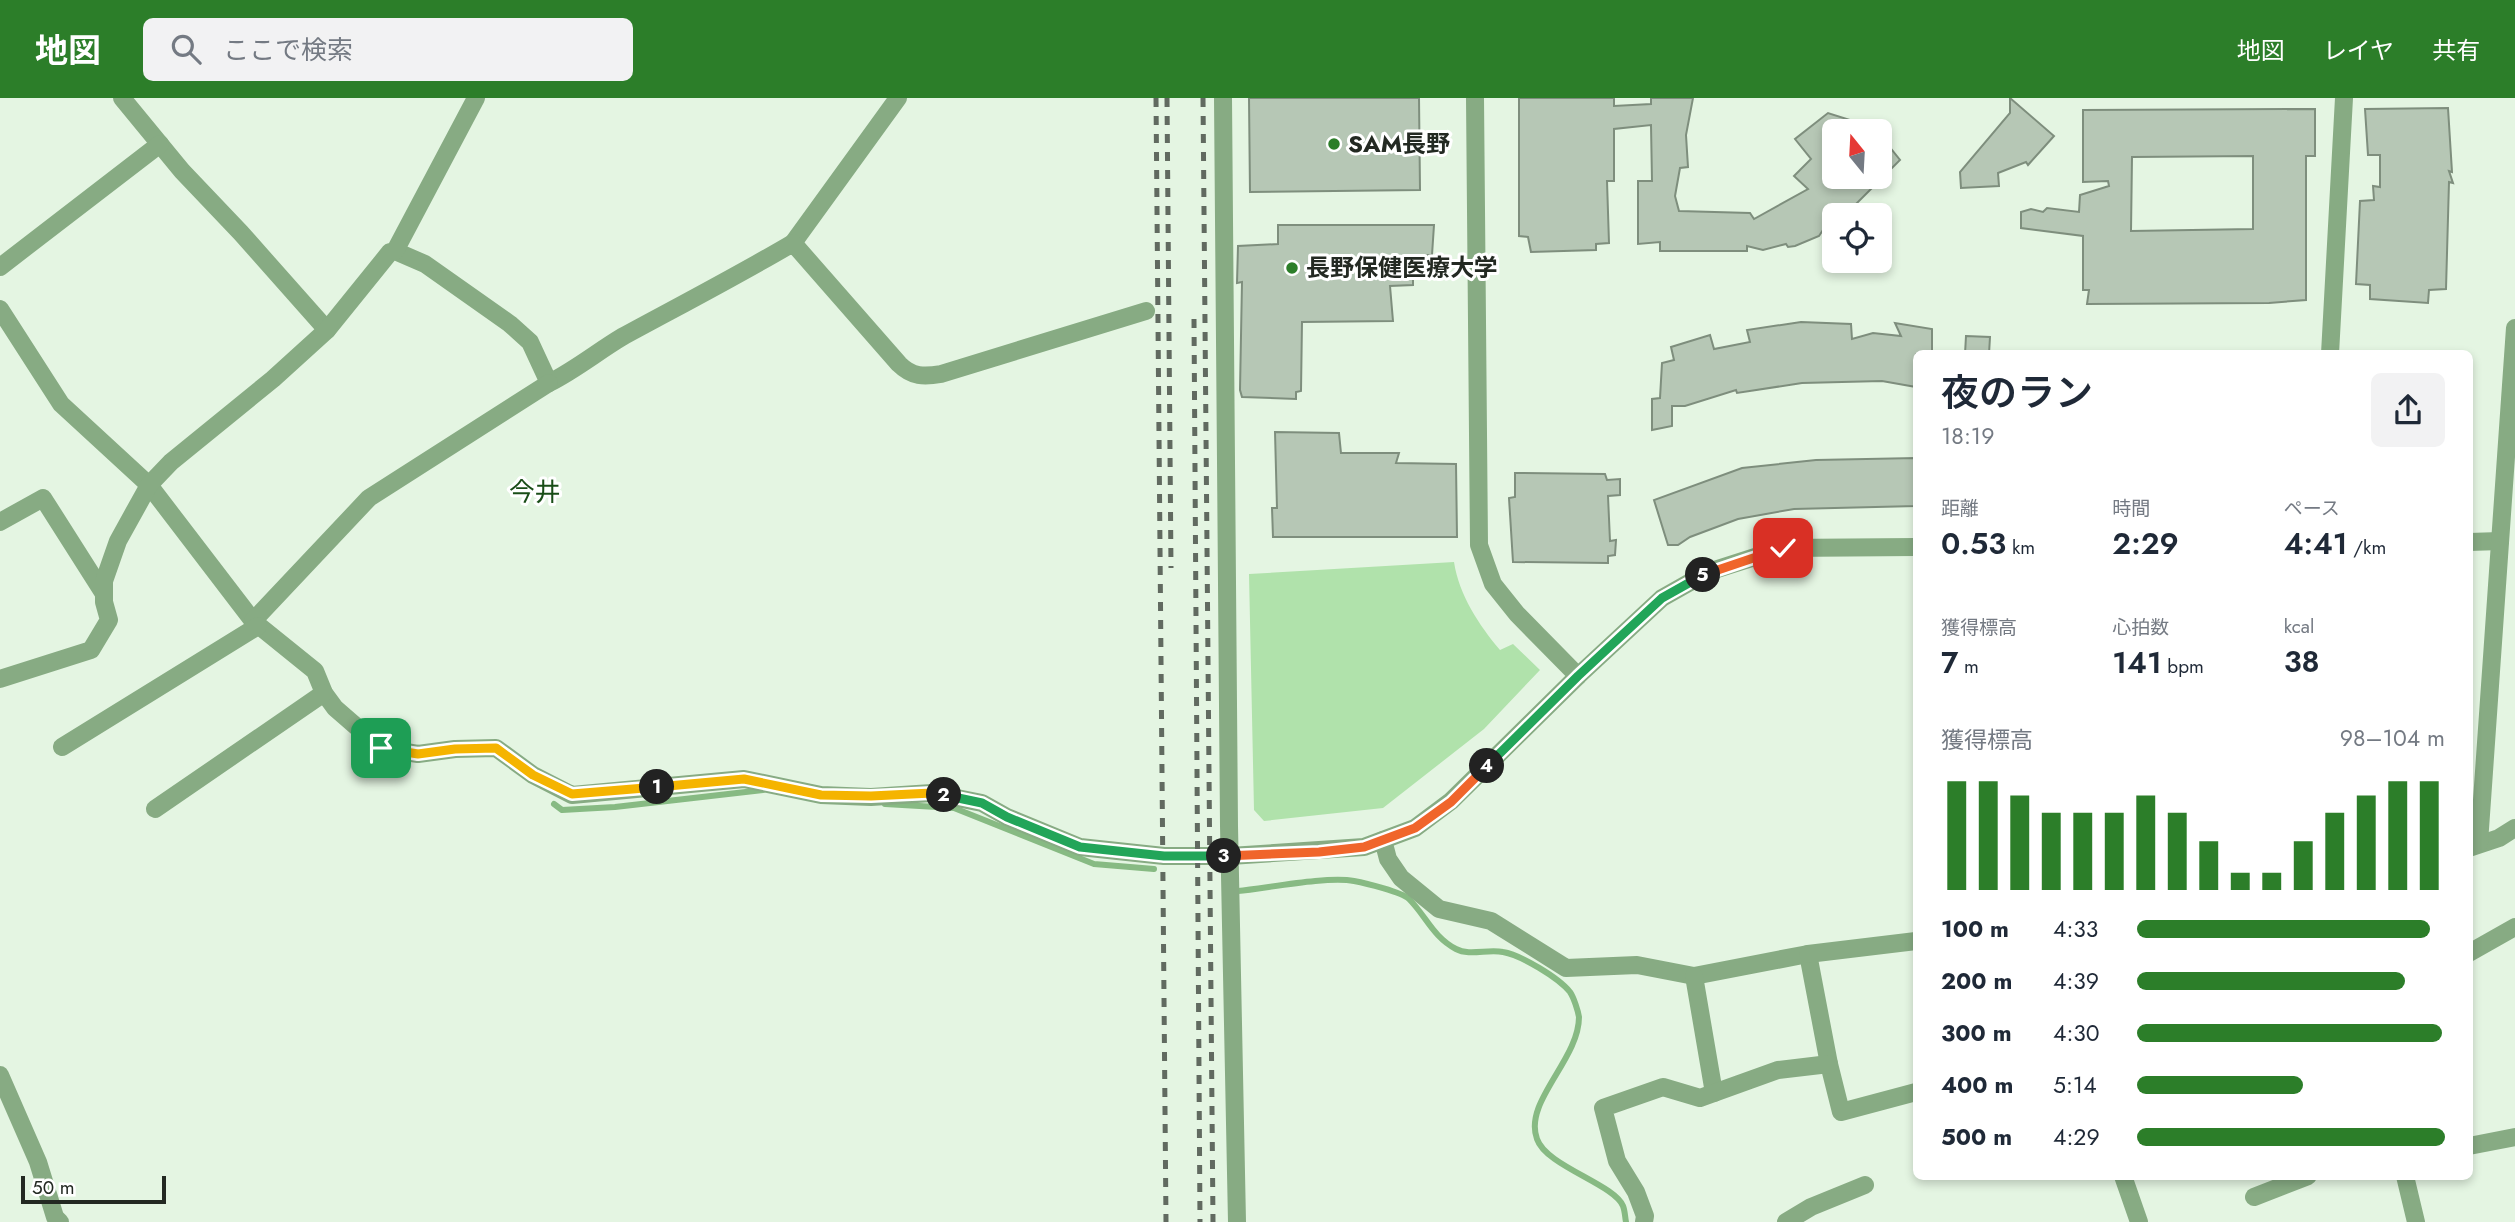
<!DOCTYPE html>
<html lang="ja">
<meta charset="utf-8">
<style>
:root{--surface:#fff;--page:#f2f2f3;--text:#1f2937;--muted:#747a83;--accent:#2c7e29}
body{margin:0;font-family:Jost,"Noto Sans JP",sans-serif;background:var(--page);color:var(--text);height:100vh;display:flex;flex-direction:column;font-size:26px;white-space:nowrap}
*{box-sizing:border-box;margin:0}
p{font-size:23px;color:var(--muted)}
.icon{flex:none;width:38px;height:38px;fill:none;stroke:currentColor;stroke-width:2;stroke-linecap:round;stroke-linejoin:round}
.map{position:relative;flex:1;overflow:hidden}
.details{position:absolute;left:1913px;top:252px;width:560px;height:830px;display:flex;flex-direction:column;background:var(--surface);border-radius:10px;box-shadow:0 4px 10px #0003}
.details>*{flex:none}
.needle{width:46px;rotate:342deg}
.controls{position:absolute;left:1822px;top:21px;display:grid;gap:14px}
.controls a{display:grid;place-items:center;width:70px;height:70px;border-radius:10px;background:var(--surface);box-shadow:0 4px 10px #0003;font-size:35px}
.scale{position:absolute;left:21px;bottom:18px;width:145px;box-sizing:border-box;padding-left:7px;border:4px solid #232922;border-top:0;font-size:19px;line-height:24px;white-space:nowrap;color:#232922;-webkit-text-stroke:5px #fff;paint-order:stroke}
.pin{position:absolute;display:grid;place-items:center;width:60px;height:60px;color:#fff;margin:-30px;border-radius:14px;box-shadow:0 4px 10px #0006}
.km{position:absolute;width:35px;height:35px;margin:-18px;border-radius:50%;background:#222;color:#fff;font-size:19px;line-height:35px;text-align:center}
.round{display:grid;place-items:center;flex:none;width:74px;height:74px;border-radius:10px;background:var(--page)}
.headline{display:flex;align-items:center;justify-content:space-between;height:119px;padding:0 28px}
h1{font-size:38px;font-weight:600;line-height:52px}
.metrics{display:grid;grid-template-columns:repeat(3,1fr);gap:10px;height:119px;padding:7px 28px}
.metrics div{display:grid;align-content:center}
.metrics b{font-size:30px;font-weight:600}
.metrics small{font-size:19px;font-weight:400}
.metrics p{font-size:19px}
.chart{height:196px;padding:14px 28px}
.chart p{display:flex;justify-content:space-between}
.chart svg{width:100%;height:126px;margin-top:7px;stroke:var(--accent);stroke-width:6}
ul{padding:0 28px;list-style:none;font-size:23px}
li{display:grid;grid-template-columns:112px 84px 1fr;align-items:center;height:52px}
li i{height:18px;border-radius:9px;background:var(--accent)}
header{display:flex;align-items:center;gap:42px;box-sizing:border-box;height:98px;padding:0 35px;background:var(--accent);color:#fff}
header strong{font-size:33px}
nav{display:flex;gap:38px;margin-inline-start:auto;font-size:24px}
.search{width:490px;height:63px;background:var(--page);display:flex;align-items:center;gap:18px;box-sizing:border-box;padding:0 24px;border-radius:10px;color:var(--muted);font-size:26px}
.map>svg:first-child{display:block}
.green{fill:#b0e2ab}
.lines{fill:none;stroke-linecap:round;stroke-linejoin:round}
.stream{stroke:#87ba83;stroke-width:6}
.building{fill:#b6c7b5;stroke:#7e8e7d;stroke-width:2;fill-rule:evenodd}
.minor{stroke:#87ab83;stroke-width:18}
.tertiary{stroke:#87ab83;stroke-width:18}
.rail{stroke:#616a60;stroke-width:5;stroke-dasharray:9 9;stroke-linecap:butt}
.split-1-casing{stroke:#fff;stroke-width:14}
.split-2-casing{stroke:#fff;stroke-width:14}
.split-3-casing{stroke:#fff;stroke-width:14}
.split-4-casing{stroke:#fff;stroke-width:14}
.split-5-casing{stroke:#fff;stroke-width:14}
.split-6-casing{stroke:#fff;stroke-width:14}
.split-1{stroke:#f5b400;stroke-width:9}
.split-2{stroke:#f5b400;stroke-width:9}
.split-3{stroke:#22a559;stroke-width:9}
.split-4{stroke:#f0652b;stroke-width:9}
.split-5{stroke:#22a559;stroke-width:9}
.split-6{stroke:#f0652b;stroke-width:9}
.poi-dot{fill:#2c7e29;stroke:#fff;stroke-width:2.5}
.labels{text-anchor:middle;stroke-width:6;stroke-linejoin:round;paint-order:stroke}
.poi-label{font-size:24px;font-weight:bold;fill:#232922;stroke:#fff;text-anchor:start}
.neighbourhood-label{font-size:26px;fill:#194d17;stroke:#fff}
</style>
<header>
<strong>地図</strong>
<div class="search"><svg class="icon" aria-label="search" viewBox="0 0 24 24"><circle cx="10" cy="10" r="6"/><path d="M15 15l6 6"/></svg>ここで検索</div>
<nav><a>地図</a><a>レイヤ</a><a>共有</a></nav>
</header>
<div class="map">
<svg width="2515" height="1124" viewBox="0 0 2515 1124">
<rect width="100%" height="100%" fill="#e4f5e2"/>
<path class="green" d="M1454,464C1459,497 1479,527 1500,552L1513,546L1540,572L1484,631L1383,710L1264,723L1254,712L1249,476Z"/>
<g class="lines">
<g class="stream">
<path d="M554,706L562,712L615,709L763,692"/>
<path d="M885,706L954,710L1094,766L1154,771"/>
<path d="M1238,793C1268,790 1327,778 1354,783C1365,785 1402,794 1409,801C1426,818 1433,839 1456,851C1469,858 1488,851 1503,854C1521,857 1559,880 1570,894C1574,900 1578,913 1579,919C1579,962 1523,1004 1537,1041C1546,1068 1614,1086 1623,1108C1625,1113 1625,1119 1626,1124"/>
</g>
</g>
<g class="building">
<path d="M1249,0H1419L1420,92L1250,94Z"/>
<path d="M1519,0H1614V8L1651,6V0H1693L1686,37L1688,69L1680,70L1675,98L1679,113L1750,115L1754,121L1808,91L1794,78L1811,61L1795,41L1828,15L1875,30L1874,33H1834V79H1880V37L1900,62L1845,117H1834V125L1825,129L1819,138L1795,148L1788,149L1786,146L1763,152L1747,148V153H1660V144L1638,146V83H1652L1651,27L1614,31V83H1607L1609,145L1596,146V152L1531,154L1528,139L1519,138Z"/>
<path d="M2010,0L2054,38L2028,67L2026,64L1998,75L1999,88L1961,90L1960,74L2010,15Z"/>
<path d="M2448,10L2452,74L2449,73L2453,85L2449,84L2446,191L2429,192L2428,205L2370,201V187L2356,186L2360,103L2374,102L2373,88L2380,89V57H2368L2365,11Z"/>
<path d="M2315,11V58H2306V202L2269,205L2087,206L2089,192H2083V138L2021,130V114L2031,111L2043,114L2047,110L2079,114L2080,97L2109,88L2108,83L2083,84V12ZM2253,58V131L2131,133L2132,59Z"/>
<path d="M1278,127H1434L1432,157H1413V187L1390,188L1393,223L1302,224L1301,293L1296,294V301L1242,299L1240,292L1242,184L1237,185L1238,148L1278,146Z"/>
<path d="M1801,224L1851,226L1852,241L1873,235L1901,238L1895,225L1932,231V256H1916V289L1882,283L1802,285L1737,295L1736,292L1685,308H1672V328L1652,332V301L1660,300L1662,265L1674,262L1671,249L1710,237L1714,251L1750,244L1747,232Z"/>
<path d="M1966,238L1990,239L1989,256H1965Z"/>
<path d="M1275,334L1339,335L1341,355H1399L1396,365L1456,366L1457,439H1273L1272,410H1277Z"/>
<path d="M1916,360V408L1794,411L1738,421L1690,439L1678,447H1668L1654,402L1742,370L1816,362Z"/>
<path d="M1515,375L1605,376L1607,382L1620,381V397L1608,398L1610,443L1616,442L1615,457L1608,458V465L1513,464L1509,400L1515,399Z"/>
</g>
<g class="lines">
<g class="minor">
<path d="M122,0L182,73L241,135L327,232"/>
<path d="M1223,0L1229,728L1237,1124"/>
<path d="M1475,0L1479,447L1493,486L1517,516L1578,578"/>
<path d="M793,145L898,0"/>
<path d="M395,153L425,166L510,226L530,244L549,285C575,272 597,254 622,239C679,208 737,178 793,145L899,266C912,279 924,279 941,276L1146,213"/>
<path d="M0,169L160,46"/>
<path d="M0,211L61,306L149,387L253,523L315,573L324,595L335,610L381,650L418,656L455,651L496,650L533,677L572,697L744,681L821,697L871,699L932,695L982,705L1007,719L1080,749L1164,758H1230"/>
<path d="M2330,256L2344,0"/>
<path d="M0,424L43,400L104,496"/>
<path d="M253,523L369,400L549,285"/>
<path d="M0,581L91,552L109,522L104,504V483L118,443L149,387L171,364L273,281L327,232L390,154L395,153L476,0"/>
<path d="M62,649L258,528"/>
<path d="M155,711L324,595"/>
<path d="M1383,742L1388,761L1401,780L1439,811L1491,823L1566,870L1637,867L1694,878L1808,856L1829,966L1841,1014L1916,994"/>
<path d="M2469,750L2499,740L2515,730"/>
<path d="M2469,855L2515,829"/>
<path d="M1808,856L1916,843"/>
<path d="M1694,878L1714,995"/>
<path d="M0,977L38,1064L55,1119L60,1124"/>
<path d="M2469,1048L2515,1039"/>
<path d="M2123,1078L2139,1124"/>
<path d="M2405,1078L2416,1124"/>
<path d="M2254,1099L2308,1078"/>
<path d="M1644,1124L1645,1118L1636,1094L1617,1063L1603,1010L1663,989L1700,1000L1778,972L1829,966"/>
<path d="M1786,1124L1811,1109L1865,1087"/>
</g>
<g class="tertiary">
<path d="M2469,444L2500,443"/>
<path d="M2479,745L2515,230"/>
<path d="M1230,758L1364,749L1415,730L1451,703L1578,578L1662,500L1708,474L1783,450L1916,449"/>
</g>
<g class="rail">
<path d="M1156,0L1166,1124"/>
<path d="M1167,0L1171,470"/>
<path d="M1203,0L1213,1124"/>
<path d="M1194,221L1200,1124"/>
</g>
</g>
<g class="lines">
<g class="split-1-casing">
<path id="split-1" d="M381,650L418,656L455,651L496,650L533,677L572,696L657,689"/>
</g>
<g class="split-2-casing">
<path id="split-2" d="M657,689L744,681L821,697L871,698L932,695L944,697"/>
</g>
<g class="split-3-casing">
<path id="split-3" d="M944,697L982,705L1007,719L1080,749L1164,758H1224"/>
</g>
<g class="split-4-casing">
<path id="split-4" d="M1224,758L1319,754L1364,749L1415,730L1451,704L1487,668"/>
</g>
<g class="split-5-casing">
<path id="split-5" d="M1487,668L1578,578L1662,500L1703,477"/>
</g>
<g class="split-6-casing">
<path id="split-6" d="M1703,477L1783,450"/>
</g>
<use href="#split-1" class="split-1"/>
<use href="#split-2" class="split-2"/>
<use href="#split-3" class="split-3"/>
<use href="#split-4" class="split-4"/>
<use href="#split-5" class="split-5"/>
<use href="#split-6" class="split-6"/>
</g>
<g class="poi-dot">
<circle cx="1334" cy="46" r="7"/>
<circle cx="1292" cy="170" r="7"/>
</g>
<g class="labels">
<g class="poi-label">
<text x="1348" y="54">SAM長野</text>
<text x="1306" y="178">長野保健医療大学</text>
</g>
<g class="neighbourhood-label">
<text x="535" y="403">今井</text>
</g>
</g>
</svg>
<div class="controls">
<a><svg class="needle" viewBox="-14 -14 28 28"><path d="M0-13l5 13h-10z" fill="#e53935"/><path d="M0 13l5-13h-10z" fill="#747a83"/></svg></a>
<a><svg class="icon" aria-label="locate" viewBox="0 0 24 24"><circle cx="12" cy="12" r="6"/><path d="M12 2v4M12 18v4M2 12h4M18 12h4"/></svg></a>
</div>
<div class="scale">50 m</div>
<div class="pin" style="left:381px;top:650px;background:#1e9e55"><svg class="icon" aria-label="arrive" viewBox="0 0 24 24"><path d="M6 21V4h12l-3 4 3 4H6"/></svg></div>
<div class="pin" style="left:1783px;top:450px;background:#d93025"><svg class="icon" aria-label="check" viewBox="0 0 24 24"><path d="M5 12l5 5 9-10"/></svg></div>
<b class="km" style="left:657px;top:689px">1</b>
<b class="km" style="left:944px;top:697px">2</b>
<b class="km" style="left:1224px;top:758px">3</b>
<b class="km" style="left:1487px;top:668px">4</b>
<b class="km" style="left:1703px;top:477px">5</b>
<section class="details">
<div class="headline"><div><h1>夜のラン</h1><p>18:19</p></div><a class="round"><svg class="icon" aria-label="share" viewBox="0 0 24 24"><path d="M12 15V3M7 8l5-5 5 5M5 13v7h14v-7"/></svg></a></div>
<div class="metrics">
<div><p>距離</p><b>0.53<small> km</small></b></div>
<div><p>時間</p><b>2:29</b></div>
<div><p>ペース</p><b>4:41<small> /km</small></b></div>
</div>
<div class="metrics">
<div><p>獲得標高</p><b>7<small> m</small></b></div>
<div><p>心拍数</p><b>141<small> bpm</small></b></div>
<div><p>kcal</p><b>38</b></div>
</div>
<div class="chart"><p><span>獲得標高</span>98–104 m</p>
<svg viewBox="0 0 160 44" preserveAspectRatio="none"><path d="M5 44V6M15 44V6M25 44V11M35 44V17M45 44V17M55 44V17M65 44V11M75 44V17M85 44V27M95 44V38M105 44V38M115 44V27M125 44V17M135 44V11M145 44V6M155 44V6"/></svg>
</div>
<ul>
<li><b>100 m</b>4:33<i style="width:95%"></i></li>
<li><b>200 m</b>4:39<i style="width:87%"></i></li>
<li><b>300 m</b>4:30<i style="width:99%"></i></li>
<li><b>400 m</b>5:14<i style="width:54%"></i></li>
<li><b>500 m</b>4:29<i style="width:100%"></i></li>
</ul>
</section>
</div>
